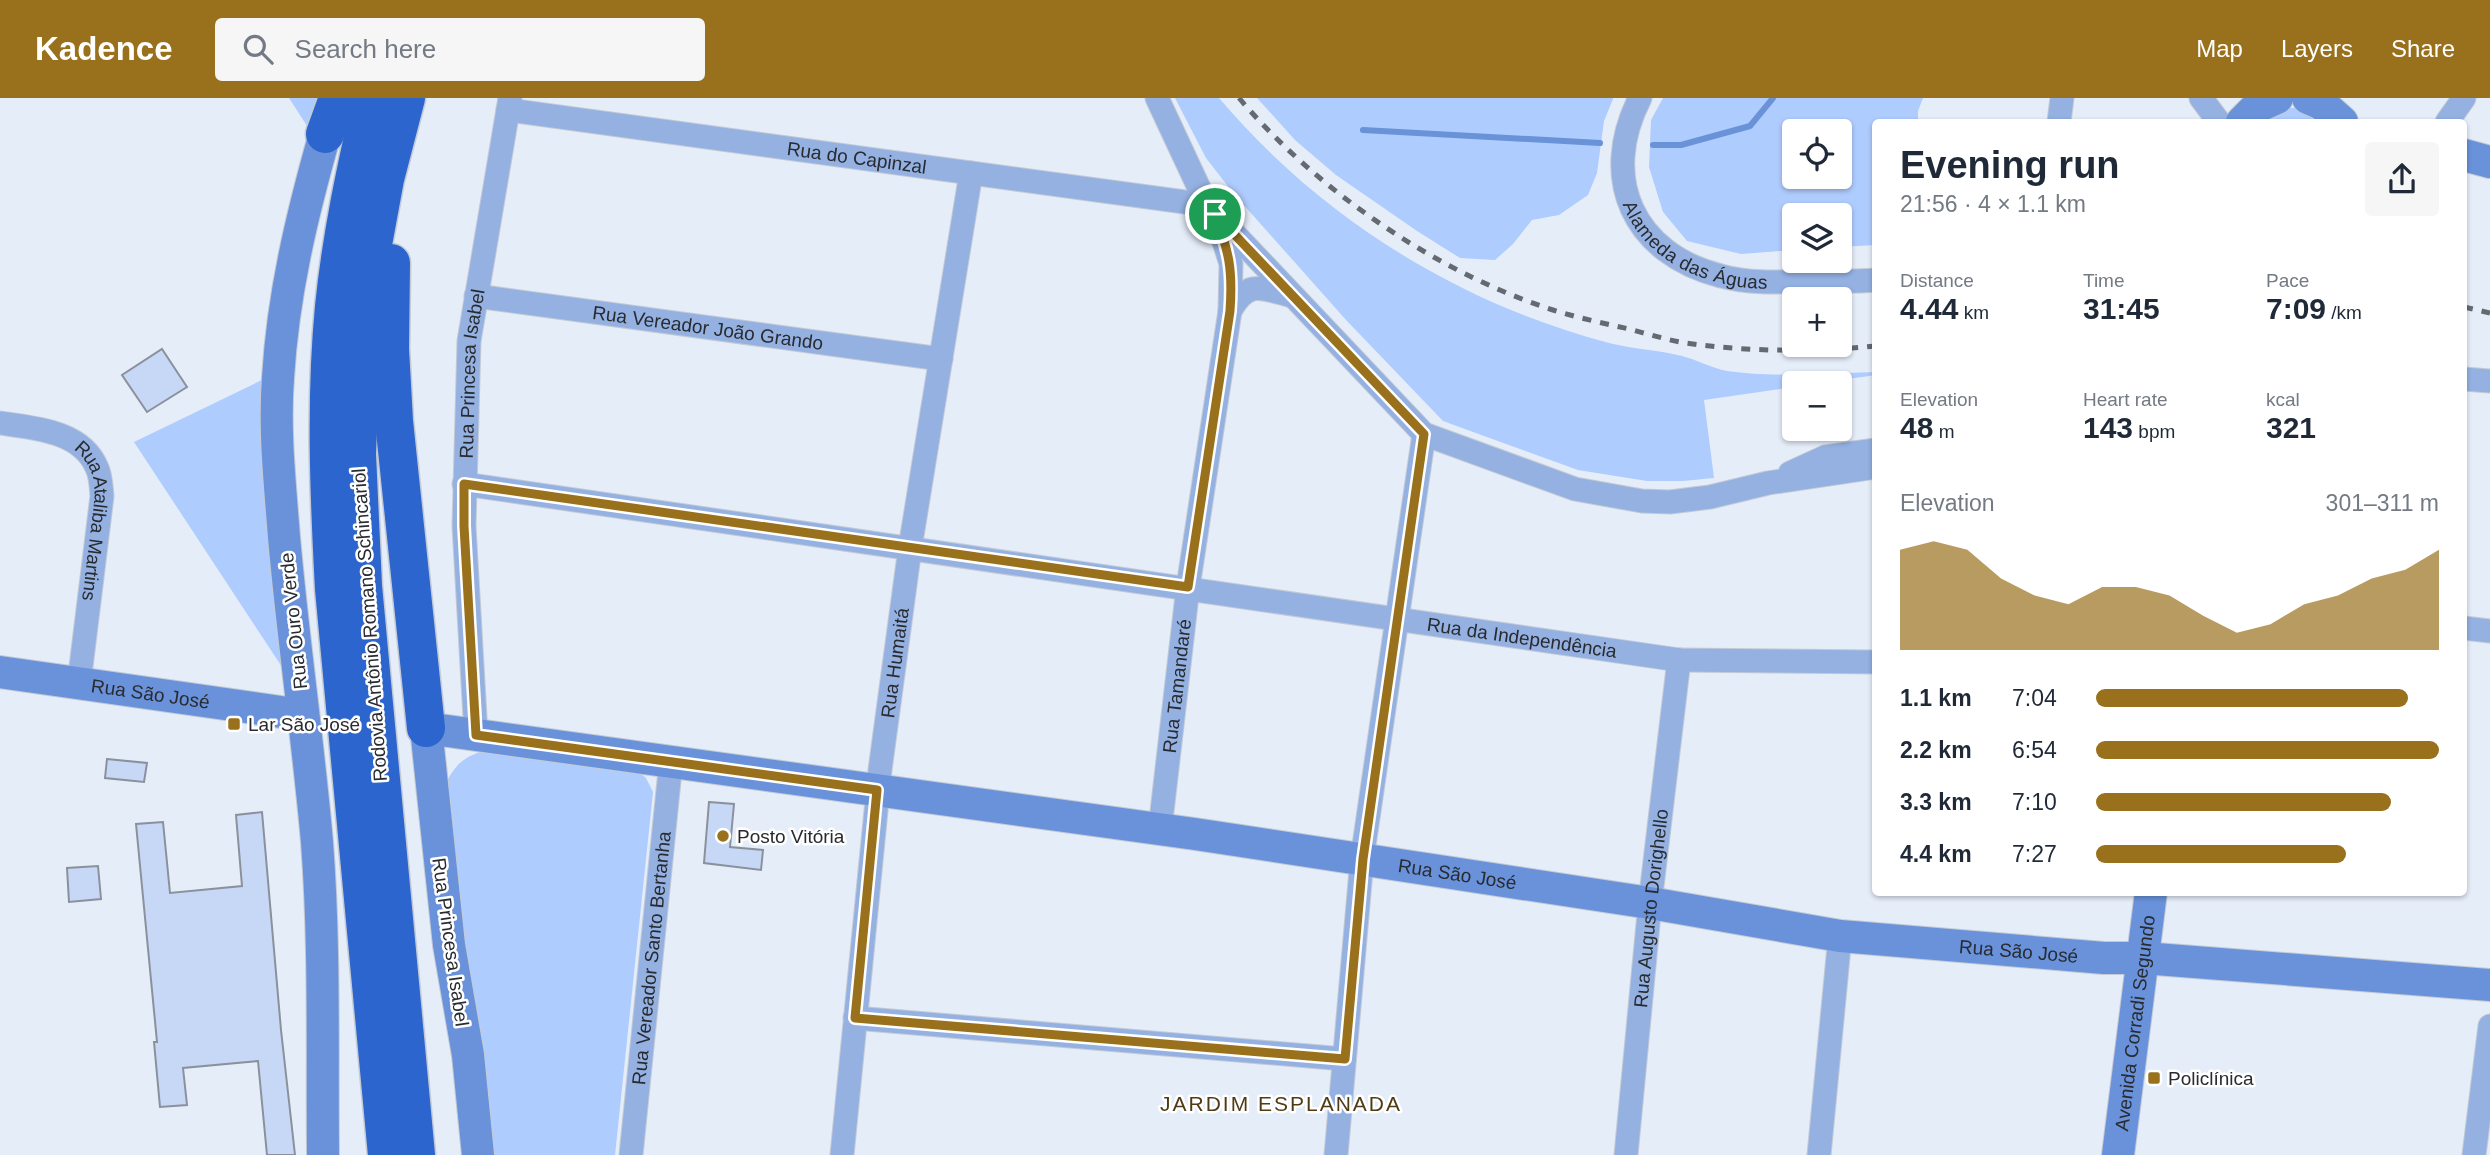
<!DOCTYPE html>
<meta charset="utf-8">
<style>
:root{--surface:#fff;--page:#f6f6f7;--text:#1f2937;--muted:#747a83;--accent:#99711d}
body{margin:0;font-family:Arial,sans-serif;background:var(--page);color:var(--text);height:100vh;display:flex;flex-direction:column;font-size:26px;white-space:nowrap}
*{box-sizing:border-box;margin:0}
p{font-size:23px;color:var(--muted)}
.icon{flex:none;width:38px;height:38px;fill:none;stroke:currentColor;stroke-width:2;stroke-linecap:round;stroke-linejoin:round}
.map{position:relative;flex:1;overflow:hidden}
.panel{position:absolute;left:1872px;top:21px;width:595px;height:777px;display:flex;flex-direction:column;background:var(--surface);border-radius:7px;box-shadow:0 2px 5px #0004}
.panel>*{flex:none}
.buttons{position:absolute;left:1782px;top:21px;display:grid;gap:14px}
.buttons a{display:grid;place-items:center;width:70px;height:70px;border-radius:7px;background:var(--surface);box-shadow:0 2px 5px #0004;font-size:35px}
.pin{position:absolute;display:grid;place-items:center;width:60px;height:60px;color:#fff;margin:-30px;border:4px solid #fff;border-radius:50%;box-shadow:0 2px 7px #0007}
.round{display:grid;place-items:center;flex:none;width:74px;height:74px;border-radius:7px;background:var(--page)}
.headline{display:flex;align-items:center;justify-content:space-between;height:119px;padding:0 28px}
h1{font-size:38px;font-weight:800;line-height:52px}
.figures{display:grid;grid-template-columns:repeat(3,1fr);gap:10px;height:119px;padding:7px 28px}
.figures div{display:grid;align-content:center}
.figures b{font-size:30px;font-weight:800}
.figures small{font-size:19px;font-weight:400}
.figures p{font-size:19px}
.chart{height:196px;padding:14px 28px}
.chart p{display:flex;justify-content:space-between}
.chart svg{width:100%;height:126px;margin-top:7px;fill:var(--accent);opacity:.7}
ul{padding:0 28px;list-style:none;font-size:23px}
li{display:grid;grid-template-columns:112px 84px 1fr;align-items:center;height:52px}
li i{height:18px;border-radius:9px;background:var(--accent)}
header{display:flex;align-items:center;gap:42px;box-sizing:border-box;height:98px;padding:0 35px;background:var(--accent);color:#fff}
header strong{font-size:33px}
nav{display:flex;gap:38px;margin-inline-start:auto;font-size:24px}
.search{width:490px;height:63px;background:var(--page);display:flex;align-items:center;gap:18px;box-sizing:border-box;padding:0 24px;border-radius:7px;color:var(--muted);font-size:26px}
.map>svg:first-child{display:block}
.green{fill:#afccfe;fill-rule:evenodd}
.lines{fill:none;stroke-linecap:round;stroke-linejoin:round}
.stream{stroke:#6a92d7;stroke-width:6}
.building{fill:#c6d8f5;stroke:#8a919d;stroke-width:2}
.street-casing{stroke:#c3cad5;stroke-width:25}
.secondary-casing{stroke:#c3cad5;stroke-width:34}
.highway-casing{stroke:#c3cad5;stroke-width:41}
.street{stroke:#94b1e2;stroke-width:23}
.secondary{stroke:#6992da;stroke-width:32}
.highway{stroke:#2b65cd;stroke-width:38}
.rail{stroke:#656a71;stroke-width:5;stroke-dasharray:9 9;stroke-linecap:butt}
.route-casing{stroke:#fff;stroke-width:14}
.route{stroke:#99711d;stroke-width:9}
.poi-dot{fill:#99711d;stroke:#fff;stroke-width:2.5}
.labels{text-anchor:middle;stroke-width:5;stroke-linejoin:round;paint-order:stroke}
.street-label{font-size:19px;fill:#282b30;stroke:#fff}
.poi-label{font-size:19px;fill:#282b30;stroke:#fff;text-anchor:start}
.neighbourhood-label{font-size:21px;letter-spacing:2px;fill:#4f3c16;stroke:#fff}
</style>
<header>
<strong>Kadence</strong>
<div class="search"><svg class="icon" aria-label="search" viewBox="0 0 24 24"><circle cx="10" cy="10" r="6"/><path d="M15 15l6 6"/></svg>Search here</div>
<nav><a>Map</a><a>Layers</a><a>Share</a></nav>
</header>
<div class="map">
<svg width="2490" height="1057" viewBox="0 0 2490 1057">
<rect width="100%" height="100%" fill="#e5edf9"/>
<g class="green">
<path d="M289,0H324L309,31Z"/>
<path d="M1175,0H1219C1320,119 1457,205 1609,245C1633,251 1658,252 1682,258C1697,262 1712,270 1727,273C1776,280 1827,275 1876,274V277L1819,285H1794V289L1704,302L1714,380L1683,383H1647L1578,372L1443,323L1347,223L1234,96L1206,60Z"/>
<path d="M1257,0H1613V1L1604,23L1597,75L1588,97L1559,117L1532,122L1513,146L1495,162L1460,160L1417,133L1336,77L1295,42Z"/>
<path d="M1663,0H1923L1918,13V24H1876V147L1839,149V117H1794V152L1741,156L1687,143L1663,114L1649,69L1651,22ZM1839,33V79H1794V33Z"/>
<path d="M2284,10H2299L2327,24H2258Z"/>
<path d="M264,281L265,375L282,569L134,344Z"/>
<path d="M491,652L640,675L646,680L653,694L615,1057H490L445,689C453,666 468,655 491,652Z"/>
</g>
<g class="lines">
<g class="stream">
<path d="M1363,32L1600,45"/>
<path d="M1653,47H1681L1750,28L1773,0"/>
</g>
</g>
<g class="building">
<path d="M162,251L187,289L147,314L122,277Z"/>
<path d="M107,661L147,665L144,684L105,680Z"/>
<path d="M709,704L734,706L730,749L763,752L761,772L704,765Z"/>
<path d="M262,714L281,932L295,1057H267L258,963L183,970L187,1007L160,1009L154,944H157L136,726L163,724L170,795L242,788L236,717Z"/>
<path d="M98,768L101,801L69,804L67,770Z"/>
</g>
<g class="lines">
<g class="street-casing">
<g id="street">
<path d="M1157,0L1207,107L1424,336L1575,391L1642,403L1670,404L1710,399L1768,385L1876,369"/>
<path id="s1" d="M1640,0C1599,80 1633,156 1721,178C1750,186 1781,184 1812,183C1833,183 1855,184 1876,182"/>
<path d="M2201,0L2219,24"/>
<path id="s2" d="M508,12L1207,107"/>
<path d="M2059,24L2062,0"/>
<path d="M2447,24L2464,0"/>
<path id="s3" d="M476,198L941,261"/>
<path d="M1230,213C1248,181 1261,190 1292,198"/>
<path d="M2464,281L2490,283"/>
<path id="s4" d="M0,325C35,330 82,333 97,370C101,378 101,389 102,398L79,585"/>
<path d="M1790,375L1825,359L1876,352"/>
<path id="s5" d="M464,386L1679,562L1876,564"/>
<path d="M2464,530L2490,533"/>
<path id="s6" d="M476,637L464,428L469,243L510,0"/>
<path id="s7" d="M1160,731L1188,489L1230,213L1231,166L1218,125"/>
<path d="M855,920L1344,961"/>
<path id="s8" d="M631,1057L671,663"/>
<path id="s9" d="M842,1057L880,672L910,450L971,75"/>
<path d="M1336,1057L1362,761L1424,336"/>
<path id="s10" d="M1626,1057L1650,805L1679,562"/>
<path d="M1819,1057L1840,838"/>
<path d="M2474,1057L2490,928"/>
</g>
</g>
<g class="secondary-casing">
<g id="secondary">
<path d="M2308,0L2322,6L2342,24"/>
<path d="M2242,24L2257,9L2277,0"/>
<path d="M2464,57L2490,64"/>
<path id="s11" d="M0,574L302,617"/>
<path d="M323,1057C322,953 325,848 317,744C308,642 293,541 284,439C280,386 274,333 278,280C283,196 302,117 325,36"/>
<path id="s12" d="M478,1057L468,957L449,847L426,630L1195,736L1650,805L1840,838L2104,860H2143L2490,887"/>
<path id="s13" d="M2118,1057L2151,794"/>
</g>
</g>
<g class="highway-casing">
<g id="highway">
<path d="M372,0C356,69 341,139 334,209C325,302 329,398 334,491L387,1057"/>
<path d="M406,0L385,81L371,157L362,225L357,356L363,488L416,1057"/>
<path d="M325,36L338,0"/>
<path d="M391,165L390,251L394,323L426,630"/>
</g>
</g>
<use href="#street" class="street"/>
<use href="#secondary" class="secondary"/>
<use href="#highway" class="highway"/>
<g class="rail">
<path d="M1239,0C1317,92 1433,172 1547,210C1574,219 1602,225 1629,231C1648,236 1667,242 1686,245C1749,254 1812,254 1876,248"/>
<path d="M2464,209L2490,215"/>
</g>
</g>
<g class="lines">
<g class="route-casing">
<path id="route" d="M1215,116L1424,336L1363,761L1345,961L855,920L877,692L476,637L464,428V386L1188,489L1230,213C1233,171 1229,154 1215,116Z"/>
</g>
<use href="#route" class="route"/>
</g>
<g class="poi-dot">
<rect x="227" y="619" width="14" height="14" rx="3.5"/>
<circle cx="723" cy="738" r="7"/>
<rect x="2147" y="973" width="14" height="14" rx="3.5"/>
</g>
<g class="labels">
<g class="street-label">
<text dy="7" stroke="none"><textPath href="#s2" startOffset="352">Rua do Capinzal</textPath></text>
<text dy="7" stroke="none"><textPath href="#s1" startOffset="192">Alameda das Águas</textPath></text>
<text dy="7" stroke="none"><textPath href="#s3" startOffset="234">Rua Vereador João Grando</textPath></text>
<text dy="7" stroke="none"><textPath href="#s6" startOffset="362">Rua Princesa Isabel</textPath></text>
<text dy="7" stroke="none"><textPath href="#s4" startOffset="164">Rua Ataliba Martins</textPath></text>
<text transform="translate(293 523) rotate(-96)" y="7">Rua Ouro Verde</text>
<text transform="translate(369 527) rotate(-94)" y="7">Rodovia Antônio Romano Schincariol</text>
<text dy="7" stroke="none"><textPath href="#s5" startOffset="1069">Rua da Independência</textPath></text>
<text dy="7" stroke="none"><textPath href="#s9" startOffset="495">Rua Humaitá</textPath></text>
<text dy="7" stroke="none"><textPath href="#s7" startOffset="144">Rua Tamandaré</textPath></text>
<text dy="7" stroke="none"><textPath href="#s11" startOffset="152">Rua São José</textPath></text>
<text dy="7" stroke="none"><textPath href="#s12" startOffset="1472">Rua São José</textPath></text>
<text dy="7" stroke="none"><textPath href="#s10" startOffset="248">Rua Augusto Dorighello</textPath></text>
<text transform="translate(451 844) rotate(82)" y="7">Rua Princesa Isabel</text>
<text dy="7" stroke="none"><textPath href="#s12" startOffset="2039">Rua São José</textPath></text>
<text dy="7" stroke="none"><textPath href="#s8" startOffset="198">Rua Vereador Santo Bertanha</textPath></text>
<text dy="7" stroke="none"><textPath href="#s13" startOffset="133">Avenida Corradi Segundo</textPath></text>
</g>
<g class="poi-label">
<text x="248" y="633">Lar São José</text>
<text x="737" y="745">Posto Vitória</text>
<text x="2168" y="987">Policlínica</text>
</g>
<g class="neighbourhood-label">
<text x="1281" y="1013">JARDIM ESPLANADA</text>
</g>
</g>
</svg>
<div class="buttons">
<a><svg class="icon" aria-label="locate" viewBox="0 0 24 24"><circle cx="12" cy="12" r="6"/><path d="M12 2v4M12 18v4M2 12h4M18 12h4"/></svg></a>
<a><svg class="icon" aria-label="layers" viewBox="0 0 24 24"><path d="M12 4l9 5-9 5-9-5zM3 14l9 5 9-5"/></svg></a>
<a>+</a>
<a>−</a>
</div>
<div class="pin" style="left:1215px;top:116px;background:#1e9e55"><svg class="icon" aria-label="arrive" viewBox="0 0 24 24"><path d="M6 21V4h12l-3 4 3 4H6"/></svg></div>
<section class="panel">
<div class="headline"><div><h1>Evening run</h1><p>21:56 · 4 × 1.1 km</p></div><a class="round"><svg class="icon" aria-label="share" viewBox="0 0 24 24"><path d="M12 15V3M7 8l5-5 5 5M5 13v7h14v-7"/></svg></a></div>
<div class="figures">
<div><p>Distance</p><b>4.44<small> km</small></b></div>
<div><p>Time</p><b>31:45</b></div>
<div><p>Pace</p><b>7:09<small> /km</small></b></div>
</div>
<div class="figures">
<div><p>Elevation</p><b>48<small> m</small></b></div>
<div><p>Heart rate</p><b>143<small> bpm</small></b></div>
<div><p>kcal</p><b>321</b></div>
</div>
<div class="chart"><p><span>Elevation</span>301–311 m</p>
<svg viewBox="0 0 160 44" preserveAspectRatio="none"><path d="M0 44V9L10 6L20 9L30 19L40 25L50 28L60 22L70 22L80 25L90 32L100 38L110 35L120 28L130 25L140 19L150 16L160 9V44z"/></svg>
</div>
<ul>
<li><b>1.1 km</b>7:04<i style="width:91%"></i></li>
<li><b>2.2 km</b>6:54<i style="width:100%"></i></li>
<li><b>3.3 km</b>7:10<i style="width:86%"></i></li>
<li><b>4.4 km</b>7:27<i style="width:73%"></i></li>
</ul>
</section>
</div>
